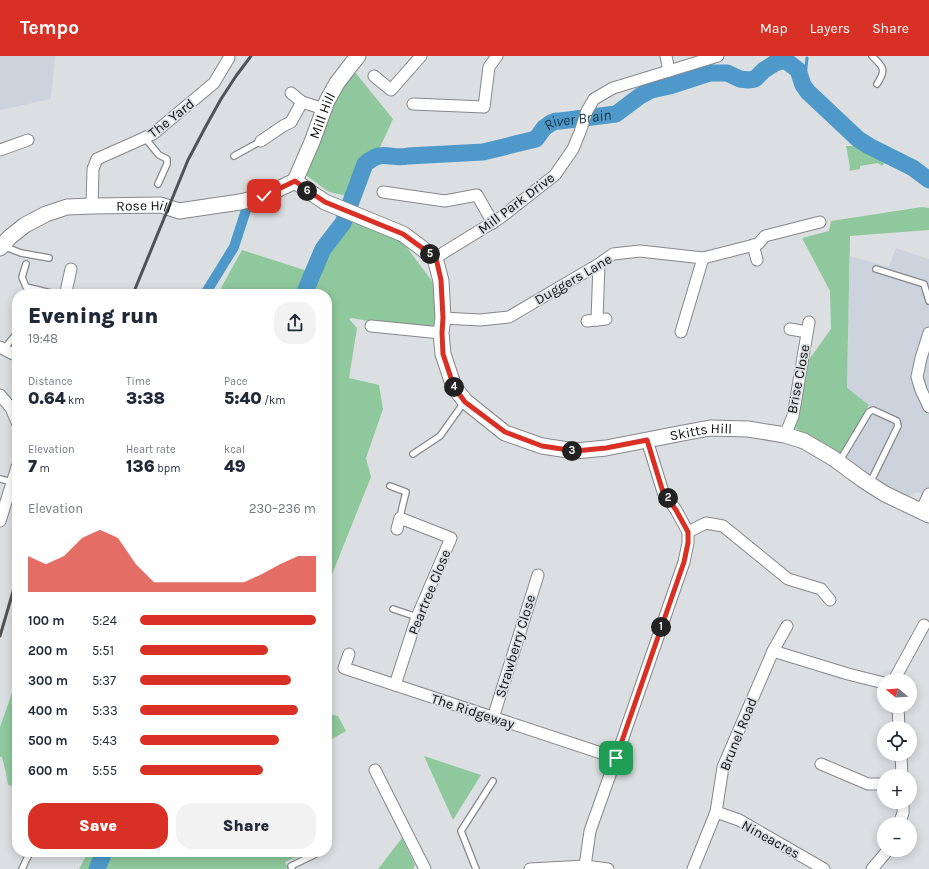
<!DOCTYPE html>
<meta charset="utf-8">
<style>
:root{--surface:#fff;--page:#f2f2f3;--text:#1f2937;--muted:#747a83;--accent:#d93025}
body{margin:0;font-family:Karla,sans-serif;background:var(--page);color:var(--text);height:100vh;display:flex;flex-direction:column;font-size:15px;white-space:nowrap}
*{box-sizing:border-box;margin:0}
p{font-size:13px;color:var(--muted)}
.icon{flex:none;width:22px;height:22px;fill:none;stroke:currentColor;stroke-width:2;stroke-linecap:round;stroke-linejoin:round}
.map{position:relative;flex:1;overflow:hidden}
.panel{position:absolute;left:12px;top:233px;width:320px;height:568px;display:flex;flex-direction:column;background:var(--surface);border-radius:16px;box-shadow:0 2px 10px #0003}
.panel>*{flex:none}
.needle{width:26px;rotate:288deg}
.tools{position:absolute;left:877px;top:617px;display:grid;gap:8px}
.tools a{display:grid;place-items:center;width:40px;height:40px;border-radius:50%;background:var(--surface);box-shadow:0 2px 10px #0003;font-size:20px}
.pin{position:absolute;display:grid;place-items:center;width:34px;height:34px;color:#fff;margin:-17px;border-radius:8px;box-shadow:0 2px 6px #0006}
.km{position:absolute;width:20px;height:20px;margin:-10px;border-radius:50%;background:#222;color:#fff;font-size:11px;line-height:20px;text-align:center}
.round{display:grid;place-items:center;flex:none;width:42px;height:42px;border-radius:16px;background:var(--page)}
.summary{display:flex;align-items:center;justify-content:space-between;height:68px;padding:0 16px}
h1{font-size:22px;font-weight:800;line-height:30px}
.stats{display:grid;grid-template-columns:repeat(3,1fr);gap:6px;height:68px;padding:4px 16px}
.stats div{display:grid;align-content:center}
.stats b{font-size:17px;font-weight:800}
.stats small{font-size:11px;font-weight:400}
.stats p{font-size:11px}
.chart{height:112px;padding:8px 16px}
.chart p{display:flex;justify-content:space-between}
.chart svg{width:100%;height:72px;margin-top:4px;fill:var(--accent);opacity:.7}
.action{display:flex;gap:8px;margin-top:auto;padding:8px 16px}
.action a{flex:1;height:46px;border-radius:16px;background:var(--accent);color:#fff;font-size:16px;font-weight:800;line-height:46px;text-align:center}
.action a+a{background:var(--page);color:var(--text)}
ul{padding:0 16px;list-style:none;font-size:13px}
li{display:grid;grid-template-columns:64px 48px 1fr;align-items:center;height:30px}
li i{height:10px;border-radius:5px;background:var(--accent)}
header{display:flex;align-items:center;gap:24px;box-sizing:border-box;height:56px;padding:0 20px;background:var(--accent);color:#fff}
header strong{font-size:19px}
nav{display:flex;gap:22px;margin-inline-start:auto;font-size:14px}
.map>svg:first-child{display:block}
.built{fill:#ccd3dd}
.green{fill:#8fc89c}
.lines{fill:none;stroke-linecap:round;stroke-linejoin:round}
.stream{stroke:#4e99c9;stroke-width:3}
.canal{stroke:#4e99c9;stroke-width:10}
.river{stroke:#4e99c9;stroke-width:17}
.lane-casing{stroke:#85878b;stroke-width:8}
.street-casing{stroke:#85878b;stroke-width:13}
.secondary-casing{stroke:#85878b;stroke-width:17}
.lane{stroke:#fff;stroke-width:5.5}
.street{stroke:#fff;stroke-width:11}
.secondary{stroke:#fff;stroke-width:15}
.rail{stroke:#515254;stroke-width:3}
.route-casing{stroke:#fff;stroke-width:8}
.route{stroke:#d93025;stroke-width:5}
.labels{text-anchor:middle;stroke-width:3.5;stroke-linejoin:round;paint-order:stroke}
.street-label{font-size:14px;fill:#0e0f10;stroke:#dcdfe2}
.water-label{font-size:15px;font-style:italic;fill:#15364b;stroke:#dcdfe2}
</style>
<header>
<strong>Tempo</strong>
<nav><a>Map</a><a>Layers</a><a>Share</a></nav>
</header>
<div class="map">
<svg width="929" height="813" viewBox="0 0 929 813">
<rect width="100%" height="100%" fill="#dcdfe2"/>
<g class="built">
<path d="M0,0H55L51,43L0,54Z"/>
<path d="M896,192L929,203V442L918,436L907,440L870,423L839,400L869,349L847,333L850,200L889,211Z"/>
</g>
<g class="green">
<path d="M354,15L393,63L376,100L359,108L347,140L329,136L307,120L295,125L329,55Z"/>
<path d="M846,90H857L880,100L886,105L882,110L878,107L860,110V113L849,115L850,111Z"/>
<path d="M922,151L929,152V174L850,180L847,332L869,349L839,400L795,372L803,312L831,273L830,235L802,182L829,175L831,165Z"/>
<path d="M351,165L399,181L432,225L435,237L436,273L408,272L351,262L349,263L357,272L349,322L379,329L383,353L366,402L371,421L327,531V238H224L221,232L242,194L317,218L321,209Z"/>
<path d="M17,623V732L8,729L6,717L2,701H0V671Z"/>
<path d="M327,657L338,660L346,675L327,686Z"/>
<path d="M424,700L481,719L453,764Z"/>
<path d="M402,782L415,809L413,813H378Z"/>
<path d="M88,796H307L285,806L288,813H79Z"/>
</g>
<g class="lines">
<path class="stream" d="M807,2L805,21L808,36"/>
<path class="canal" d="M205,238L234,191L247,151"/>
<g class="river">
<path id="s1" d="M304,238L323,193L343,167L365,108C384,92 389,104 408,100L483,96L536,83L544,72L551,67L556,65H560L616,58L640,40L651,34L670,30L710,17H727L740,23L748,24L755,23L764,14L775,7L785,4L798,14L803,29L808,36L858,83L869,90L913,112L929,124"/>
<path d="M97,813L104,796"/>
</g>
<g class="lane-casing">
<g id="lane">
<path d="M872,0C883,11 887,13 877,28"/>
<path d="M145,82L159,99L167,103V108L158,128"/>
<path d="M234,100L261,85"/>
<path d="M3,190L21,197L49,202"/>
<path d="M26,208L22,221L26,231L55,238"/>
<path d="M876,213L924,228L929,245"/>
<path d="M4,293L17,277"/>
<path d="M413,398L440,380L465,345"/>
<path d="M839,406L869,356L873,354L897,365L898,370L870,427"/>
<path d="M0,423L12,426"/>
<path d="M390,430L406,436L402,452L400,462"/>
<path d="M393,553L417,561"/>
<path d="M22,813L30,796"/>
<path d="M292,813L291,810L316,798"/>
<path d="M476,813L461,775L493,725"/>
</g>
</g>
<g class="street-casing">
<g id="street">
<path d="M666,0L669,15"/>
<path d="M374,20L391,34L421,0"/>
<path d="M291,37L302,46"/>
<path d="M413,48L484,51L489,11L497,0"/>
<path d="M261,85L283,70L291,66L302,46L324,53"/>
<path d="M0,94L28,84"/>
<path d="M383,136L445,145L477,139L493,167"/>
<path d="M92,150L93,113L97,103L153,78L214,27L229,2"/>
<path d="M753,189L757,204"/>
<path d="M435,202L500,162L555,119L573,93L580,76L587,55L594,43L613,32L623,29L718,0"/>
<path d="M66,238L67,231L71,213"/>
<path d="M443,262L480,264L509,261L599,208L613,198L640,195L703,202L758,188L765,180L820,166"/>
<path d="M597,264L599,208"/>
<path d="M587,265L606,263"/>
<path d="M371,270L441,277"/>
<path d="M790,273L807,276"/>
<path d="M681,276L703,202"/>
<path d="M929,277L921,302L917,321L921,334L929,351"/>
<path d="M0,291L13,298"/>
<path d="M0,339L11,352L17,366"/>
<path d="M785,379L793,360L809,266"/>
<path d="M921,455L929,438"/>
<path d="M0,465L17,411"/>
<path d="M688,476L706,467L723,470L788,523L821,533L830,544"/>
<path d="M773,595L848,618L884,627"/>
<path d="M349,598L344,612L616,702"/>
<path d="M894,624L924,569"/>
<path d="M395,629L417,561L451,482L400,462L397,473"/>
<path d="M898,650L899,672"/>
<path d="M493,662L538,519"/>
<path d="M901,698L902,720"/>
<path d="M821,708L868,728H884"/>
<path d="M375,714L425,813"/>
<path d="M716,756L739,764L824,813"/>
<path d="M899,768L903,757V746"/>
<path d="M585,810L590,775L616,702L684,506L688,487V476L676,454L663,436L647,384"/>
<path d="M530,813L585,810L608,813"/>
<path d="M693,813L716,756L723,711L773,595L787,570"/>
<path d="M872,813L888,794"/>
</g>
</g>
<g class="secondary-casing">
<g id="secondary">
<path id="s2" d="M295,125L310,136L325,146L403,178L435,202L441,225L443,262L441,277L443,298L454,331L465,345L505,377L542,390L575,395L606,392L683,377L710,372L748,373L785,379L804,385L833,402L863,424L885,438L929,459"/>
<path id="s3" d="M295,125L312,86L327,45L337,27L350,10L358,0"/>
<path id="s4" d="M0,192L10,181L25,169L46,158L67,151L92,150L161,149L179,155L240,146L264,140L295,125"/>
</g>
</g>
<use href="#lane" class="lane"/>
<use href="#street" class="street"/>
<use href="#secondary" class="secondary"/>
<g class="rail">
<path d="M133,238L188,104L206,70L221,43L236,20L251,0"/>
<path d="M0,580L17,522"/>
</g>
</g>
<g class="lines">
<g class="route-casing">
<path id="route" d="M264,140L295,125L310,136L325,146L403,178L436,202L441,224L443,262L442,277L443,298L454,331L465,346L505,376L542,390L575,395L606,392L647,384L663,436L676,454L688,476V487L684,506L616,702"/>
</g>
<use href="#route" class="route"/>
</g>
<g class="labels">
<g class="street-label">
<text dy="5" stroke="none"><textPath href="#s3" startOffset="71">Mill Hill</textPath></text>
<text transform="translate(171 62) rotate(-38)" y="5">The Yard</text>
<text transform="translate(516 147) rotate(-37)" y="5">Mill Park Drive</text>
<text dy="5" stroke="none"><textPath href="#s4" startOffset="157">Rose Hill</textPath></text>
<text transform="translate(573 223) rotate(-30)" y="5">Duggers Lane</text>
<text transform="translate(798 323) rotate(-79)" y="5">Brise Close</text>
<text dy="5" stroke="none"><textPath href="#s2" startOffset="562">Skitts Hill</textPath></text>
<text transform="translate(429 536) rotate(-68)" y="5">Peartree Close</text>
<text transform="translate(515 590) rotate(-73)" y="5">Strawberry Close</text>
<text transform="translate(473 655) rotate(18)" y="5">The Ridgeway</text>
<text transform="translate(738 678) rotate(-68)" y="5">Brunel Road</text>
<text transform="translate(771 783) rotate(29)" y="5">Nineacres</text>
</g>
<g class="water-label">
<text dy="5" stroke="none"><textPath href="#s1" startOffset="369">River Brain</textPath></text>
</g>
</g>
</svg>
<div class="tools">
<a><svg class="needle" viewBox="-14 -14 28 28"><path d="M0-13l5 13h-10z" fill="#e53935"/><path d="M0 13l5-13h-10z" fill="#747a83"/></svg></a>
<a><svg class="icon" aria-label="locate" viewBox="0 0 24 24"><circle cx="12" cy="12" r="6"/><path d="M12 2v4M12 18v4M2 12h4M18 12h4"/></svg></a>
<a>+</a>
<a>−</a>
</div>
<div class="pin" style="left:616px;top:702px;background:#1e9e55"><svg class="icon" aria-label="arrive" viewBox="0 0 24 24"><path d="M6 21V4h12l-3 4 3 4H6"/></svg></div>
<div class="pin" style="left:264px;top:140px;background:#d93025"><svg class="icon" aria-label="check" viewBox="0 0 24 24"><path d="M5 12l5 5 9-10"/></svg></div>
<b class="km" style="left:661px;top:571px">1</b>
<b class="km" style="left:668px;top:442px">2</b>
<b class="km" style="left:572px;top:395px">3</b>
<b class="km" style="left:454px;top:331px">4</b>
<b class="km" style="left:430px;top:198px">5</b>
<b class="km" style="left:307px;top:135px">6</b>
<section class="panel">
<div class="summary"><div><h1>Evening run</h1><p>19:48</p></div><a class="round"><svg class="icon" aria-label="share" viewBox="0 0 24 24"><path d="M12 15V3M7 8l5-5 5 5M5 13v7h14v-7"/></svg></a></div>
<div class="stats">
<div><p>Distance</p><b>0.64<small> km</small></b></div>
<div><p>Time</p><b>3:38</b></div>
<div><p>Pace</p><b>5:40<small> /km</small></b></div>
</div>
<div class="stats">
<div><p>Elevation</p><b>7<small> m</small></b></div>
<div><p>Heart rate</p><b>136<small> bpm</small></b></div>
<div><p>kcal</p><b>49</b></div>
</div>
<div class="chart"><p><span>Elevation</span>230–236 m</p>
<svg viewBox="0 0 160 44" preserveAspectRatio="none"><path d="M0 44V22L10 27L20 22L30 11L40 6L50 11L60 27L70 38L80 38L90 38L100 38L110 38L120 38L130 33L140 27L150 22L160 22V44z"/></svg>
</div>
<ul>
<li><b>100 m</b>5:24<i style="width:100%"></i></li>
<li><b>200 m</b>5:51<i style="width:73%"></i></li>
<li><b>300 m</b>5:37<i style="width:86%"></i></li>
<li><b>400 m</b>5:33<i style="width:90%"></i></li>
<li><b>500 m</b>5:43<i style="width:79%"></i></li>
<li><b>600 m</b>5:55<i style="width:70%"></i></li>
</ul>
<div class="action"><a>Save</a><a>Share</a></div>
</section>
</div>
